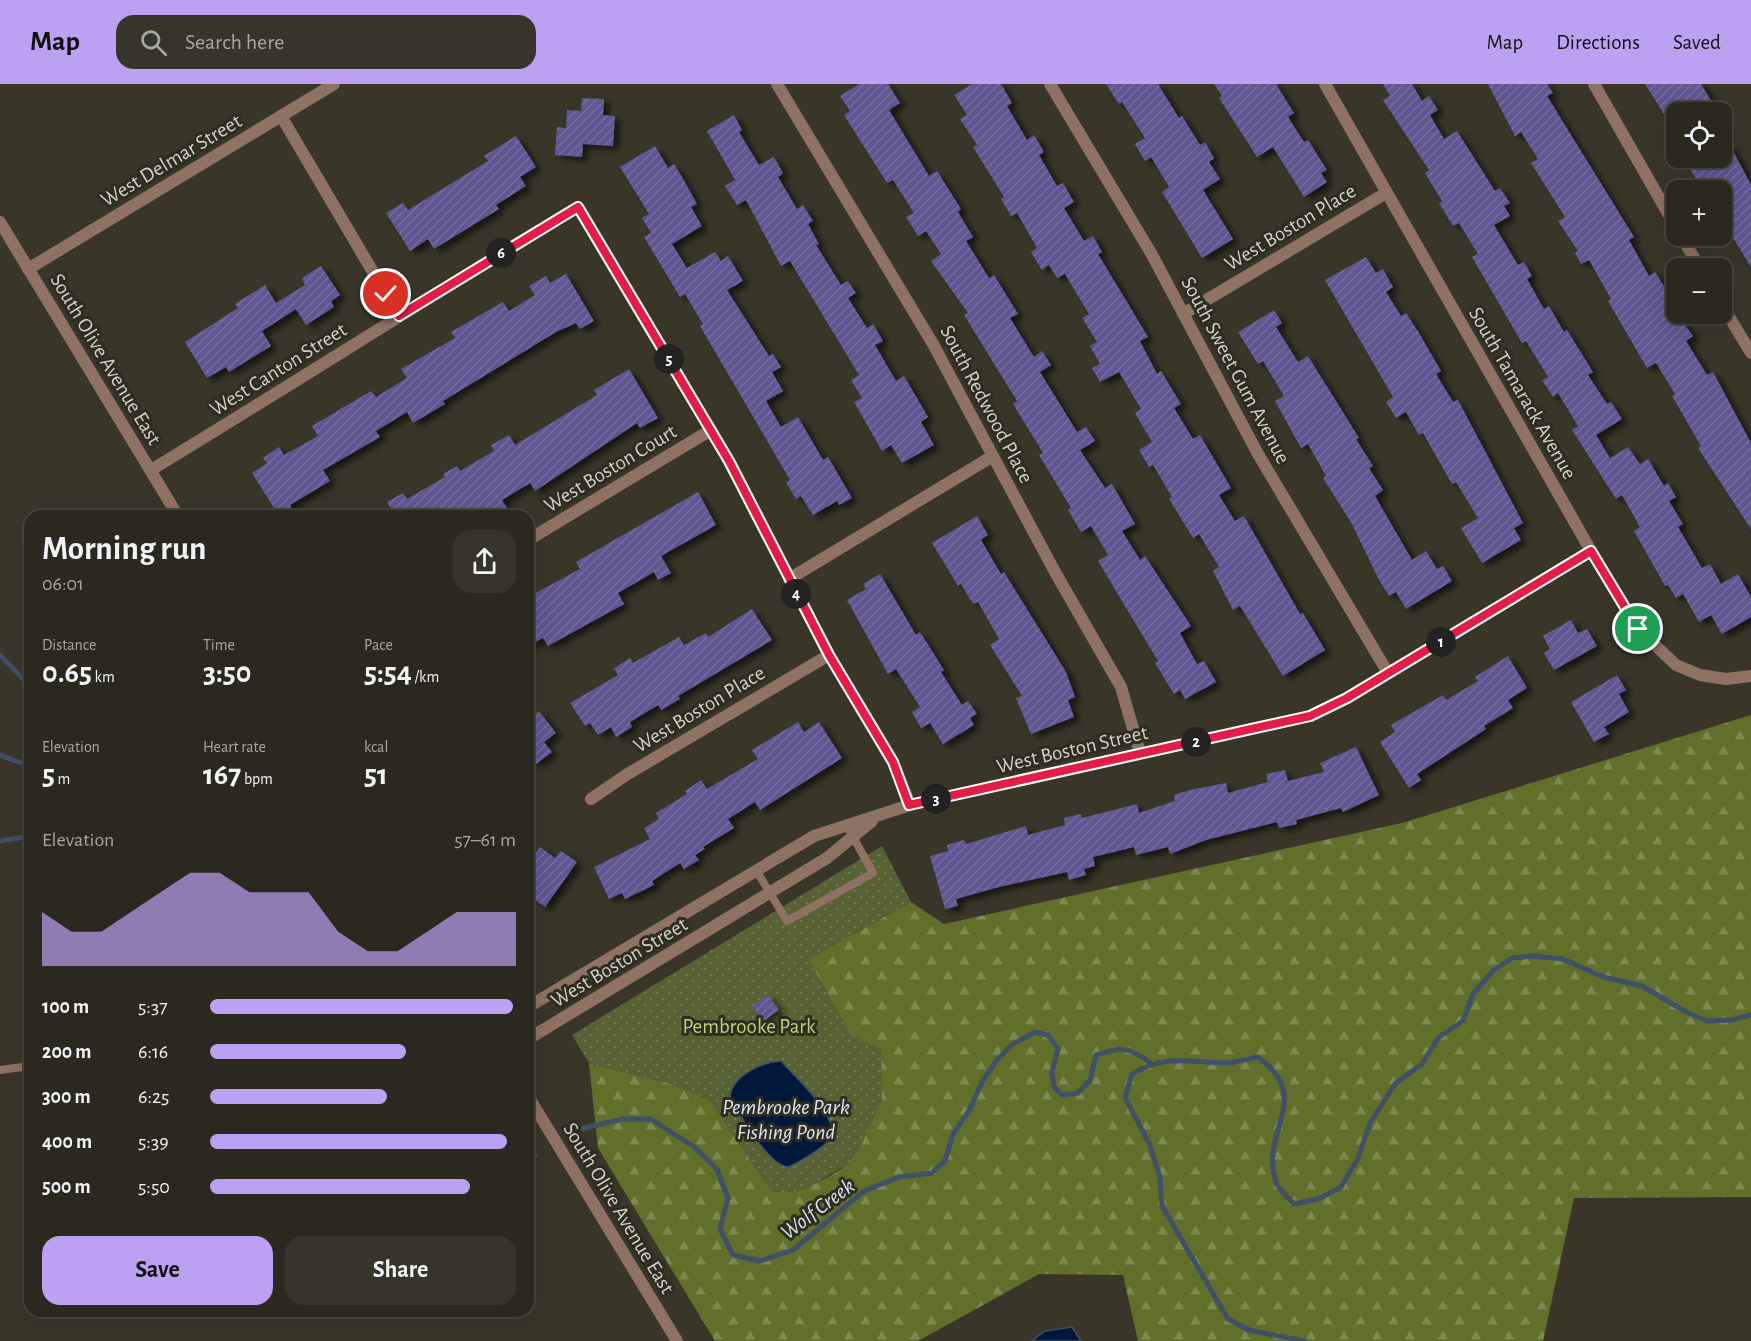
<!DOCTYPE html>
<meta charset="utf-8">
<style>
:root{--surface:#2b281f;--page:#37342c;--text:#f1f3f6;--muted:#a6a6a4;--line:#47443d;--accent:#bca0f2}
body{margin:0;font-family:"Alegreya Sans",sans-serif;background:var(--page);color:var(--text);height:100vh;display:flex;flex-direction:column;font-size:22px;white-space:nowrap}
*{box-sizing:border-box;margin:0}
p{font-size:20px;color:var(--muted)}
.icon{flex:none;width:33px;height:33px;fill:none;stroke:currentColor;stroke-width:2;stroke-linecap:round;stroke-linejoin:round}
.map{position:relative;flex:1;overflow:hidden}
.sheet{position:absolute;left:24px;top:426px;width:510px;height:807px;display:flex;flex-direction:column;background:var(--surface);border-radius:18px;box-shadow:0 6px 24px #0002,0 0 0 2px var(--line)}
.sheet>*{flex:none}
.tools{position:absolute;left:1666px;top:18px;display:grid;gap:12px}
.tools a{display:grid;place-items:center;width:66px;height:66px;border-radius:12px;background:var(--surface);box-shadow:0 6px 24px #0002,0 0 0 2px var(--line);font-size:30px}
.pin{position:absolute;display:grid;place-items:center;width:51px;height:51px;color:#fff;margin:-26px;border:3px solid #fff;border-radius:50%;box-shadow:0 2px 6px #0007}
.km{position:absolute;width:30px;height:30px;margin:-15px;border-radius:50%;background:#222;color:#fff;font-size:16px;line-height:30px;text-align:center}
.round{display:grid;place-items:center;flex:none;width:63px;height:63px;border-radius:18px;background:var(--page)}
.headline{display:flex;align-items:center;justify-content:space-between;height:102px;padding:0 18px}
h1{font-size:33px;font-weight:700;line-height:45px}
.stats{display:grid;grid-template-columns:repeat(3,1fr);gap:9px;height:102px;padding:6px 18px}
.stats div{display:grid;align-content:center}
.stats b{font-size:30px;font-weight:700}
.stats small{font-size:16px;font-weight:400}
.stats p{font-size:16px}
.chart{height:168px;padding:12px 18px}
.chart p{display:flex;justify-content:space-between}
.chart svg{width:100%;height:108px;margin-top:6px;fill:var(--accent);opacity:.7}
.cta{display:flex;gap:12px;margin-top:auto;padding:12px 18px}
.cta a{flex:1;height:69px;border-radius:18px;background:var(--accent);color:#111;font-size:24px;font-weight:700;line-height:69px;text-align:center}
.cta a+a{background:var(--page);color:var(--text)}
ul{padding:0 18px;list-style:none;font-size:20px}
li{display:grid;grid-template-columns:96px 72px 1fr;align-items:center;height:45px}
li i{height:15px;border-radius:8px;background:var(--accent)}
header{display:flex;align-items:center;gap:36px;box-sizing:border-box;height:84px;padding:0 30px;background:var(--accent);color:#111}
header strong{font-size:28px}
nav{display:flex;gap:33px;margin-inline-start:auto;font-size:21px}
.search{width:420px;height:54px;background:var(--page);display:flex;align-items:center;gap:15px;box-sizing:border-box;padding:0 21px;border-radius:18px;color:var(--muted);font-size:22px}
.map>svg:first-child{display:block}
.forest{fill:url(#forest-firs)}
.park{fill:url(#park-dots)}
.water{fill:#01183b;stroke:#405066;stroke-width:1.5}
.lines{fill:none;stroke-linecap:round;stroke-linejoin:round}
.stream{stroke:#405066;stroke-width:5}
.building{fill:url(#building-hatch);filter:url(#shadow)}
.service{stroke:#8e7263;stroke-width:8}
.minor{stroke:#8e7263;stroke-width:12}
.tertiary{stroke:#8e7263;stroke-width:12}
.route-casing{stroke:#fff;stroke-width:12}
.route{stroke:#e11d48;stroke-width:8}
.labels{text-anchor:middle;stroke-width:6;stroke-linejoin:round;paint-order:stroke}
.street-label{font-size:21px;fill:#d3d1c9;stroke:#2f2c20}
.park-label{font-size:21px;fill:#bed273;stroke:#2f2c20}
.water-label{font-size:22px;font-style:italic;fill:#dae5f5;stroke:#2f2c20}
</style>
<header>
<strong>Map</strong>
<div class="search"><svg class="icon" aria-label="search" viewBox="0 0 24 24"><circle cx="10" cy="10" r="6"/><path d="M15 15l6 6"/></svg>Search here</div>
<nav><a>Map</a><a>Directions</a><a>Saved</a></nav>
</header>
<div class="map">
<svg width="1751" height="1257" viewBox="0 0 1751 1257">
<defs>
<pattern id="forest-firs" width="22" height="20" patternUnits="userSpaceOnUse" patternTransform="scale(1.5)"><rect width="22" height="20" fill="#616f2b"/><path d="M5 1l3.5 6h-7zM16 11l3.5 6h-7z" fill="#7e8952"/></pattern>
<pattern id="park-dots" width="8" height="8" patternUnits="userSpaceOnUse" patternTransform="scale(1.5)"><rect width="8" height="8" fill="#576133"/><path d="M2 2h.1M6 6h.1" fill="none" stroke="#6e774f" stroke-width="1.8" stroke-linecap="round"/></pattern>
<pattern id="building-hatch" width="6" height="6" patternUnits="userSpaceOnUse" patternTransform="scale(1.5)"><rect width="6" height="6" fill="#5e5692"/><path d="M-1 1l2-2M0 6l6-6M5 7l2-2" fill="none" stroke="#746da0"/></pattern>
<filter id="shadow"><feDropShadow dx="6" dy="4" stdDeviation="3" flood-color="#0009"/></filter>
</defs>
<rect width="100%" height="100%" fill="#393629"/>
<path class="forest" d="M1751,631V1113L1574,1114L1543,1257H1138L1123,1191L1039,1190L918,1257H715L598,1064L589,979L676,1001L711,1017L765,1098L795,1108C813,1101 834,1092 848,1079C872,1059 875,995 881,965L852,953L808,875L911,818L944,840L1402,739Z"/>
<path class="park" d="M882,762L911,818L808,875L852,953L881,965L882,1016L859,1066L849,1079L816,1099L795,1108H774L765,1098L711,1017L676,1001L589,979L572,951Z"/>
<g class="water">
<path d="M781,977C795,993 834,1027 832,1050C831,1060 798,1079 788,1083C768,1081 739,1030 730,1012C733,991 762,978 781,977Z"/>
<path d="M1072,1243L1081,1257H1032L1045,1247Z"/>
</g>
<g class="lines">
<g class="stream">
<path d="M0,571L30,602"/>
<path d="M0,671L24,680L30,679"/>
<path d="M0,757L30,752"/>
<path d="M580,1045L623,1035H650L693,1062L717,1085L728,1114L720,1145L733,1171L760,1177L793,1166L864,1107L899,1093L932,1089L945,1077L953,1050L969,1027L983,996L998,975L1012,961L1035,948L1048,951L1058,965L1052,988L1054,1003L1062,1011L1078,1009L1090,996L1096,971C1121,963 1129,962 1150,979"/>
<path d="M528,1074L535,1071"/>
<path d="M1304,1257L1249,1246L1228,1235L1162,1122L1160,1093L1149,1059L1125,1014L1132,990C1164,970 1189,978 1225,979C1236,979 1247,975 1258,973C1315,1015 1259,1045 1276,1098C1279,1106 1288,1113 1294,1120L1318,1115L1341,1103L1358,1074L1370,1039L1395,1000L1422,980L1439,953L1463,937L1473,910L1494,886L1512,874L1533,872L1563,875L1603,893L1642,902L1688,929L1707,937L1732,936L1751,931"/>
</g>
</g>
<g class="building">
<path d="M859,0H888L900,19L889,26L929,92L937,87L961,125L958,128L973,153L966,157L989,194L994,191L1018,230L1010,234L1034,273L1042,267L1051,281L1040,288L1077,348L1086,343L1095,357L1080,366L1105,404L1112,400L1135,440L1122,447L1140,476L1145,472L1191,542L1180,549L1197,580L1204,577L1216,598L1185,615L1180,606L1174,610L1155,579L1158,577L1098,477L1108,471L1091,442L1081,448L1068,426L1071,424L1039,371L1043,369L1013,320L1017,317L964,231L968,229L931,177L941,170L926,147L918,152L906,133L914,129L893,96L887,99L844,31L850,27L840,12Z"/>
<path d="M972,0H1001L1012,19L1007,22L1027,56L1034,51L1044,68L1039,71L1057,102L1063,99L1074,118L1064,124L1084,157L1093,152L1102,168L1098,170L1148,253L1140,257L1157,290L1161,287L1181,320L1174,324L1193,355L1200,351L1231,404L1219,411L1235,437L1244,432L1300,530L1303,529L1325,566L1283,592L1240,522L1233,526L1213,487L1219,483L1199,450L1193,454L1169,415L1172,413L1153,381L1149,383L1139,366L1152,358L1135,329L1141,325L1119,288L1100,298L1092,284L1100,280L1090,262L1097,258L1082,234L1089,230L1065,190L1057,194L1049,181L1042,186L1031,168L1037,164L1017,129L1011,132L1001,115L1004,113L973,63L977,61L960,35L967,31L954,11Z"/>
<path d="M1106,0H1158L1179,34L1182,32L1200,61L1205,58L1214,74L1209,78L1220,95L1203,106L1233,155L1202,174L1162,108L1169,103L1151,73L1145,77L1135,60L1145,54L1122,18L1119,20Z"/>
<path d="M1214,0H1276L1294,29L1288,33L1304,58L1308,56L1327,86L1321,89L1327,98L1304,113L1273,63L1257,73L1219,14L1222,12Z"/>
<path d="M1383,0H1412L1422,17L1429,12L1438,26L1430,31L1444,55L1457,47L1495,107L1500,104L1510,119L1504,122L1510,132L1494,141L1518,181L1524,178L1532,192L1527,195L1544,225L1549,222L1564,248L1567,246L1593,288L1588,291L1607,320L1611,318L1622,335L1596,351L1610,374L1628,363L1640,380L1648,375L1664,402L1668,399L1676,413L1669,417L1683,440L1678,443L1702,484L1710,480L1721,500L1738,490L1751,513V533L1722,550L1711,531L1699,538L1683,510L1676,514L1668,501L1665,502L1634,447L1640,443L1622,411L1616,415L1581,360L1572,346L1578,342L1558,309L1553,313L1542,296L1548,293L1526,257L1522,259L1472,173L1478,170L1459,139L1453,142L1439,119L1442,117L1425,89L1429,86L1383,16L1390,12Z"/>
<path d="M1488,0H1547L1553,9L1547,12L1634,153L1629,156L1649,192L1655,188L1675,220L1677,230L1693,252L1686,257L1707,291L1713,288L1751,359V445L1698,364L1701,362L1672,312L1675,310L1656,279L1647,284L1608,217L1611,215L1589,176L1581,180L1575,169L1578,167L1558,137L1565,133L1531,79L1538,75L1521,48L1515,52Z"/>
<path d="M1645,0H1701L1718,28H1677V51Z"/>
<path d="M582,14L604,15L603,31L615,32L613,62L583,60L582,73L555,71L557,43L566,44L567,26L581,27Z"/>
<path d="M734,31L742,46L739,48L759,81L774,73L783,89L778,93L797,125L803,121L813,137L808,140L819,160L816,161L841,201L848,197L856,209L848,214L867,244L873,240L883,257L875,261L896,297L904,292L928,333L921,338L934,361L902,379L891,361L882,367L854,318L862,314L851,296L859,291L790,177L781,182L746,116L737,121L725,102L735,96L707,47Z"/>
<path d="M516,52L536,83L520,93L526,102L496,121L499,125L434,165L428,155L410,167L386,129L403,119L408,126L488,77L484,72Z"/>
<path d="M1730,61L1751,101V183L1722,136V106H1703L1683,74H1722V66Z"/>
<path d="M655,62L668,84L674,80L682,93L697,120L691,123L702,142L672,160L687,184L715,168L721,177L728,172L743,197L727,206L769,272L773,270L781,283L772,288L783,307L766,317L781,343L798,333L823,376L828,373L852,414L839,421L837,417L813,431L801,412L796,415L786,398L790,396L700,242L703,240L685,210L680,213L644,153L651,149L642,134L649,130L620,83Z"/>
<path d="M1366,173L1376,189L1383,185L1393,203L1386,208L1401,232L1406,229L1419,249L1441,287L1436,290L1453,318L1458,316L1523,439L1514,444L1521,456L1482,479L1461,444L1478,434L1456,398L1452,400L1423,349L1419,351L1406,328L1396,334L1386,318L1393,313L1325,196Z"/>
<path d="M321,182L340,211L331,217L334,223L306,241L296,225L262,247L271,262L229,288L226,283L207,294L185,258L238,224L235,220L265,201L276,219L305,201L302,194Z"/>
<path d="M566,190L594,237L580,245L576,239L556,248L443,317L445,320L413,339L407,328L376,347L380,353L323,386L330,397L290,421L293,427L279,432L252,389L267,379L263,374L279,363L284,371L318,352L312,342L371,307L376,313L407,294L401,285L455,254L451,248L503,218L509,227L535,211L529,202L546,192L550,199Z"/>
<path d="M1274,226L1282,239L1276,243L1298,278L1308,272L1359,354L1356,355L1373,382L1369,384L1383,406L1375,412L1412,476L1426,467L1437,485L1443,482L1452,497L1406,525L1396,508L1389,512L1379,496L1352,440L1323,394L1326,392L1308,360L1301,364L1275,317L1284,312L1263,277L1258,280L1238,248Z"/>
<path d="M629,285L658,334L640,344L637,339L535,407L530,399L502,416L507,424L493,432H490L487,426L477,432H395L387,418L403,409L407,415L445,393L443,390L457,382L460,387L494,367L491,361L509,351L515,361L597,311L594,306Z"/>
<path d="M698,408L716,441L661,472L671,489L658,496L654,488L618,509L624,520L548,562L543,554L528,562V524L535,520L530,512L580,485L576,478Z"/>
<path d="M977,432L988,451L981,456L1001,490L1004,488L1066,588L1075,613L1068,616L1074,633L1031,650L1016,614L1022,612L990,561L999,555L978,518L973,520L961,500L958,502L932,459Z"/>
<path d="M880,490L916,551L920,548L944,586L941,588L962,621L968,617L977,630L970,634L974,641L943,660L930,639L921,644L912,628L920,623L896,585L888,590L847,516L866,505L863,500Z"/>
<path d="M752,525L772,556L678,612L680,615L661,626L658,621L630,638L632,643L616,653L611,643L598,651L590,639L585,642L570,619L618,591L614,584L630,574L633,579L679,553L684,561L706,549L708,553Z"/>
<path d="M1571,536L1578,549L1587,545L1597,562L1554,586L1544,569L1550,565L1543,552Z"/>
<path d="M1508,572L1527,604L1508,616L1513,624L1484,642L1486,645L1417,690L1421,696L1409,704L1380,658L1395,648L1391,641L1443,611L1446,616L1478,597L1475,593Z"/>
<path d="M1617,591L1626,606L1619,610L1629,628L1604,643L1609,650L1594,658L1571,618Z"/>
<path d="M539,627L556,649L544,658L552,668L536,680L528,669V635Z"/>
<path d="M798,638L804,648L819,638L842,674L760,726L755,718L728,735L734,744L703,763L705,765L695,771L699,776L684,785L680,779L652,797L654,801L625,815L622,809L609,815L594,783L650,755L644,744L659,735L656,729L687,710L685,707L701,696L707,705L758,675L752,666Z"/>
<path d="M1356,663L1379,711L1343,728L1341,724L1296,736L1297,740L1279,744L1277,738L1206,756L1170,770L1168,763L1136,771L1134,763L1093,773L1095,782L1084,785L1086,791L1069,796L1067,788L999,803L956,815L958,822L945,825L930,772L948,767L947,761L964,756L966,760L1026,742L1028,751L1065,741L1064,734L1081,730L1082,734L1137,720L1139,729L1175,717L1174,711L1190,706L1226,699L1228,709L1268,698L1266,690L1285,686L1288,697L1324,688L1320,679Z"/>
<path d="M540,763L555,774L561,767L577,778L545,823L528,811V780Z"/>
<path d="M768,911L779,926L763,937L752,922Z"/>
</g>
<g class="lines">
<g class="service">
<path d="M756,786L787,837L873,789L847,742"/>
<path d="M0,986L30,982"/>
</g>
<g class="minor">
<path d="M777,0L933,260L1055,488L1121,603L1140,669"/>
<path d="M1050,0L1151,169L1258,370L1388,589"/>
<path d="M1325,0L1591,467L1638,545L1676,581L1700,591L1726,595L1751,592"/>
<path d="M1594,0L1677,145"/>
<path d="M281,32L399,232"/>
<path d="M1681,152L1700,184"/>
<path d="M28,185L334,0"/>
<path d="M1722,221L1751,269"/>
<path d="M1183,230L1386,109"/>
<path d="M151,386C294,299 435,209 578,123L729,377L829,571L893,678L910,721"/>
<path d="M528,456L711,346"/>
<path d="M789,495L993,372"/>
<path d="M591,715L626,691L829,571"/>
<path d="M528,923L814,752L910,721L1310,632L1347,614L1591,467"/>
<path d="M528,955L827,774L872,737"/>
</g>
<g class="tertiary">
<path d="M0,138L178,432"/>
<path d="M528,1012L677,1257"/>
</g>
</g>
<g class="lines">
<g class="route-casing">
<path id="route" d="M386,210L399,232L578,123L729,377L829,571L893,678L909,721L1310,632L1347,614L1591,467L1638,545"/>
</g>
<use href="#route" class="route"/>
</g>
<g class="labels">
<g class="street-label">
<text transform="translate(171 76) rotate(-31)" y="7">West Delmar Street</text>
<text transform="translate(1290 143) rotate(-31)" y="7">West Boston Place</text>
<text transform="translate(106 275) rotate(59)" y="7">South Olive Avenue East</text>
<text transform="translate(278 285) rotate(-32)" y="7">West Canton Street</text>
<text transform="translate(1236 286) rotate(62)" y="7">South Sweet Gum Avenue</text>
<text transform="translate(1523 309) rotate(60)" y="7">South Tamarack Avenue</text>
<text transform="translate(987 320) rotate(62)" y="7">South Redwood Place</text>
<text transform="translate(610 384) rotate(-31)" y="7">West Boston Court</text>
<text transform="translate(699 625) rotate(-31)" y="7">West Boston Place</text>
<text transform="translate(1072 665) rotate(-13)" y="7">West Boston Street</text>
<text transform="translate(619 878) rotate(-31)" y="7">West Boston Street</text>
<text transform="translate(619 1124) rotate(59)" y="7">South Olive Avenue East</text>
</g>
<g class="park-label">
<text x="749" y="949">Pembrooke Park</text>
</g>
<g class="water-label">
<text x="786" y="1030">Pembrooke Park<tspan x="786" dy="25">Fishing Pond</tspan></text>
<text transform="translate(817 1124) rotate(-37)" y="8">Wolf Creek</text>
</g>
</g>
</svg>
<div class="tools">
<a><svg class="icon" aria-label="locate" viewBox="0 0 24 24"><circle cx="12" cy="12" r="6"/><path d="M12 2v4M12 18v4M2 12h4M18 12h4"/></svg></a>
<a>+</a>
<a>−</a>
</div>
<div class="pin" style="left:1638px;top:545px;background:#1e9e55"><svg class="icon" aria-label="arrive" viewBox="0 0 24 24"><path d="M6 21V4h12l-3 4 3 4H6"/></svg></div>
<div class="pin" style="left:386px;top:210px;background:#d93025"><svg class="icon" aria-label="check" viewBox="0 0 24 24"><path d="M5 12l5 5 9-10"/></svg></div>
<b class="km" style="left:1441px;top:558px">1</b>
<b class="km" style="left:1196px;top:658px">2</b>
<b class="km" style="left:936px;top:715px">3</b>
<b class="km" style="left:796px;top:510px">4</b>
<b class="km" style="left:669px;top:275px">5</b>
<b class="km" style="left:501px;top:169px">6</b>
<section class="sheet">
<div class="headline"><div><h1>Morning run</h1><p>06:01</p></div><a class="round"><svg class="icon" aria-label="share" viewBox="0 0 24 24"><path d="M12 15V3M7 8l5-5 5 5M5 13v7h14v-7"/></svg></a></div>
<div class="stats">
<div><p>Distance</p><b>0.65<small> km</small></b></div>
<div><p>Time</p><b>3:50</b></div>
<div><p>Pace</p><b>5:54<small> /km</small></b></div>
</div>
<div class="stats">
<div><p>Elevation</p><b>5<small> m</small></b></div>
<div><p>Heart rate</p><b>167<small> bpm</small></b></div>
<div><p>kcal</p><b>51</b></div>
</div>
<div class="chart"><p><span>Elevation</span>57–61 m</p>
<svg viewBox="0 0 160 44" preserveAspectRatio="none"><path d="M0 44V22L10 30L20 30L30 22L40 14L50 6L60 6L70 14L80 14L90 14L100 30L110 38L120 38L130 30L140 22L150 22L160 22V44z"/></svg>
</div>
<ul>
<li><b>100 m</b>5:37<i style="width:99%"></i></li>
<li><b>200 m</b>6:16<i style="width:64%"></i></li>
<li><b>300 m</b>6:25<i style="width:58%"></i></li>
<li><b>400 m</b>5:39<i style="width:97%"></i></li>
<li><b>500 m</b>5:50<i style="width:85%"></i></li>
</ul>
<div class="cta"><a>Save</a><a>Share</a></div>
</section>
</div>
